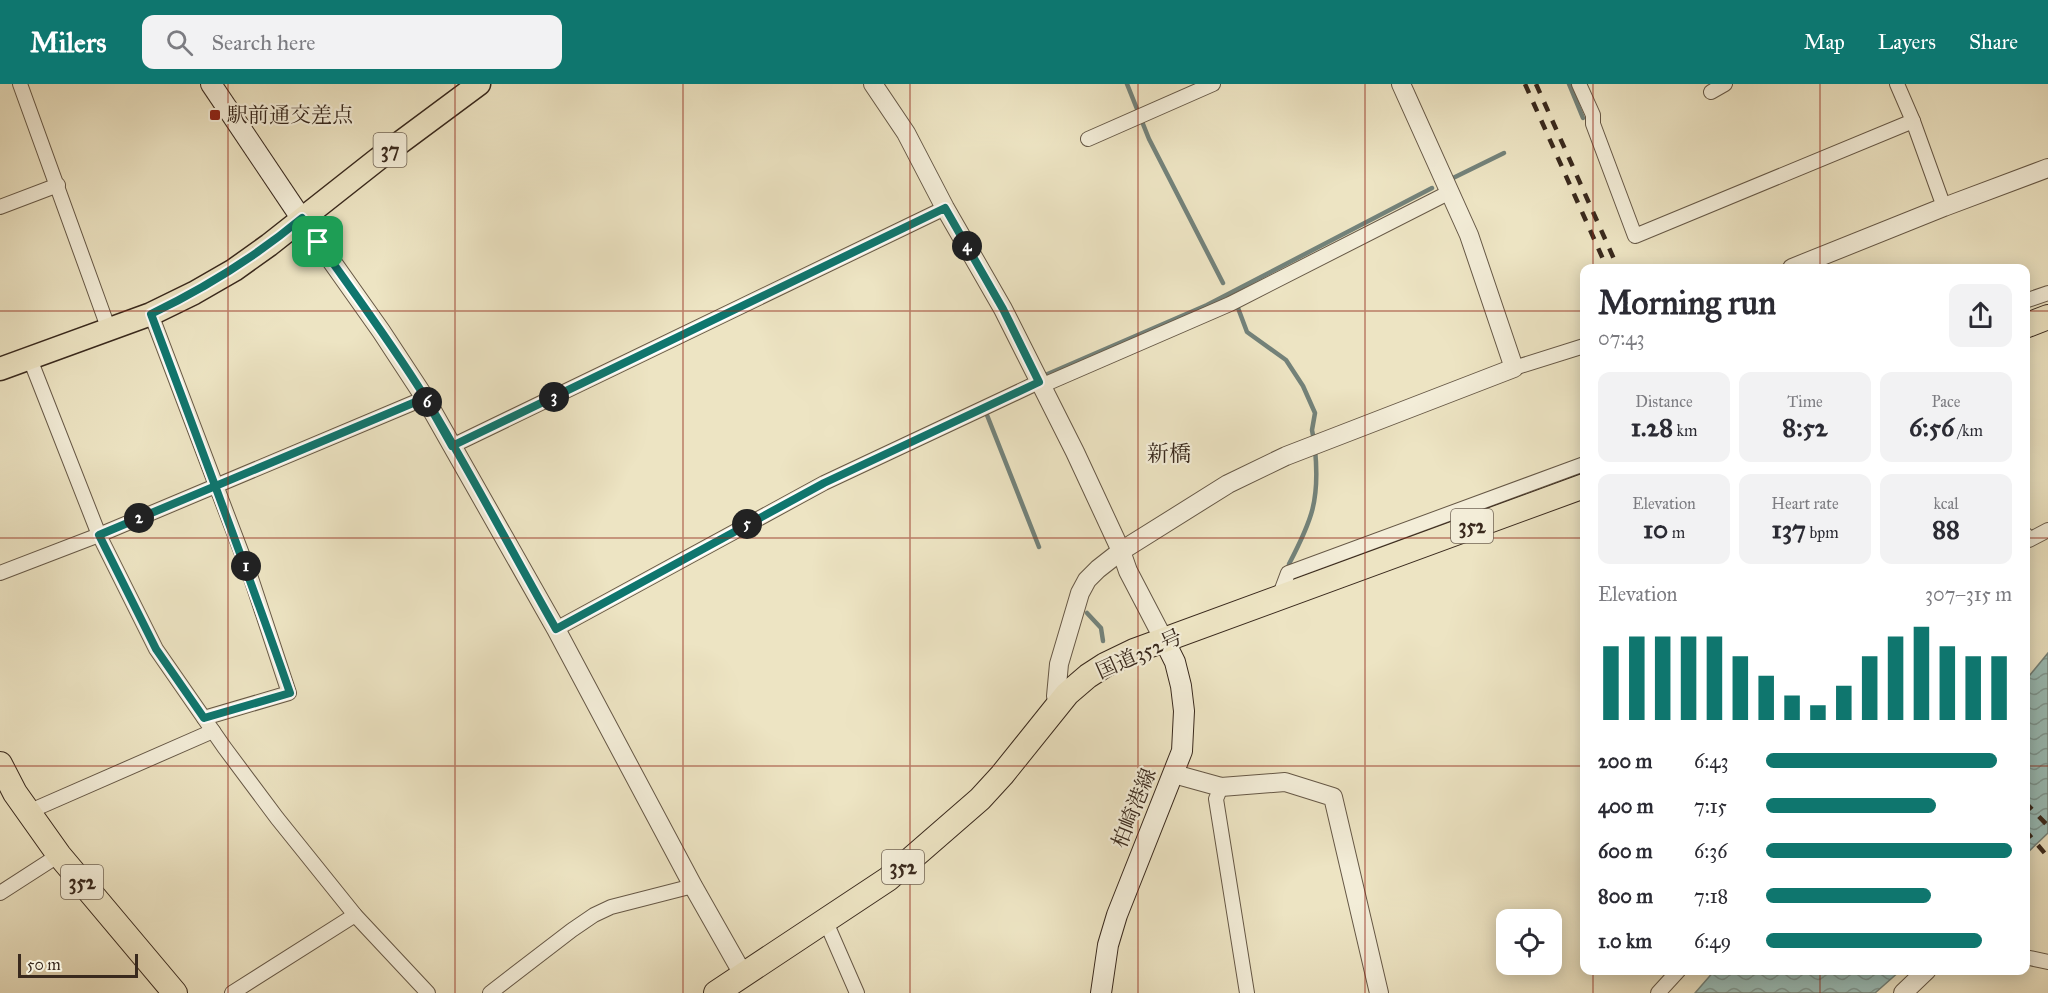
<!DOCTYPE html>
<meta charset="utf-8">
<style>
:root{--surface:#fff;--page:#f2f2f3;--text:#2b2b33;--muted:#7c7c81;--accent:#0f766e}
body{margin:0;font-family:"IM FELL Great Primer","Noto Serif JP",serif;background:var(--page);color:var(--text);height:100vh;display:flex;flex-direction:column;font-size:22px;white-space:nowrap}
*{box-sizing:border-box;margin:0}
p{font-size:20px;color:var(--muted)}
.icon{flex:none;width:33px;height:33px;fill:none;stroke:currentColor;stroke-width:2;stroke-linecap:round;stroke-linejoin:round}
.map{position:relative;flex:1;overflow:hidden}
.drawer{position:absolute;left:1580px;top:180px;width:450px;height:711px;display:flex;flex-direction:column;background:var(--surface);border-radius:12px;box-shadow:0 3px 15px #0003}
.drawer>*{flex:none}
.tools{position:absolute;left:1496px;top:825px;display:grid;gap:12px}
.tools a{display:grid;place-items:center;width:66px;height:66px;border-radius:12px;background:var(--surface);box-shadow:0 3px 15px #0003;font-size:30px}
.scale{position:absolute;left:18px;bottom:15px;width:120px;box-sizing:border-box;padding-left:6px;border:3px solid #39291d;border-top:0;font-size:16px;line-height:21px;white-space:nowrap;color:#39291d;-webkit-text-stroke:4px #f3edd8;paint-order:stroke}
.pin{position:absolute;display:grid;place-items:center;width:51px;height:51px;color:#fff;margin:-26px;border-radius:12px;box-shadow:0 3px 9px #0006}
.km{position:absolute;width:30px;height:30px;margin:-15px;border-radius:50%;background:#222;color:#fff;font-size:16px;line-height:30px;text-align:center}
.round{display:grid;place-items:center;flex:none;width:63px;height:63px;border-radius:12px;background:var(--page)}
.summary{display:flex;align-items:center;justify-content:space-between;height:102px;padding:0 18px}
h1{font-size:33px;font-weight:700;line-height:45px}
.metrics{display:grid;grid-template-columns:repeat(3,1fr);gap:9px;height:102px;padding:6px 18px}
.metrics div{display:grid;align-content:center;border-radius:12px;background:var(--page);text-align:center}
.metrics b{font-size:26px;font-weight:700}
.metrics small{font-size:16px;font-weight:400}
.metrics p{font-size:16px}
.chart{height:168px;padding:12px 18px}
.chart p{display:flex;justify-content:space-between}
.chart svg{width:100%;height:108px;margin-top:6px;stroke:var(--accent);stroke-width:6}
ul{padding:0 18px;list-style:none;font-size:20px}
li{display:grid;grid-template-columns:96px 72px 1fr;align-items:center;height:45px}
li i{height:15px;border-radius:8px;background:var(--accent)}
header{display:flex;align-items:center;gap:36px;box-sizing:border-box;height:84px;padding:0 30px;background:var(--accent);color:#fff}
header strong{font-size:28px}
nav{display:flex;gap:33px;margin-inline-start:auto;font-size:21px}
.search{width:420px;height:54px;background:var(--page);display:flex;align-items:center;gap:15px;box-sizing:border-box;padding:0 21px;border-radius:12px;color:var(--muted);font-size:22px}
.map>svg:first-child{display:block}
.water{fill:url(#water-waves);stroke:#73827a;stroke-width:1.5}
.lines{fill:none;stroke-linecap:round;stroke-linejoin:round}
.stream{stroke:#73827a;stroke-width:4.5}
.minor-casing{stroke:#665846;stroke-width:16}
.tertiary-casing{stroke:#665846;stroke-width:20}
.secondary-casing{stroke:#39291d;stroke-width:22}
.primary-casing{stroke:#39291d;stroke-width:25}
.trunk-casing{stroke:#39291d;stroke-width:26}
.minor{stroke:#f3edd8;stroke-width:14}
.tertiary{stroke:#f3edd8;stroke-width:18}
.secondary{stroke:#f3edd8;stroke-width:20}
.primary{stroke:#ede4c3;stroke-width:22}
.trunk{stroke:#ede4c3;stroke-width:24}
.rail{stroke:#39291d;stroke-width:4.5;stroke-dasharray:10 10;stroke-linecap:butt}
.route-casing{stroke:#fff;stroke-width:12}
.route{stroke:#0f766e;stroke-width:8}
.grid{fill:none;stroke:#8f2418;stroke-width:1.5;stroke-opacity:0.55}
.poi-dot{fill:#8f2418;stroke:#f3edd8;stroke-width:2}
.labels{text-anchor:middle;stroke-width:4.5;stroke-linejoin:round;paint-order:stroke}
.shield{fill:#f3edd8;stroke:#716455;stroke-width:1.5}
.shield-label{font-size:20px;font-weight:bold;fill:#39291d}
.poi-label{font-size:21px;fill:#39291d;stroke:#f3edd8;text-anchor:start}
.street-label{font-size:21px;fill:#39291d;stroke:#f3edd8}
.neighbourhood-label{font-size:22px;fill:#39291d;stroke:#f3edd8}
</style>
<header>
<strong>Milers</strong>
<div class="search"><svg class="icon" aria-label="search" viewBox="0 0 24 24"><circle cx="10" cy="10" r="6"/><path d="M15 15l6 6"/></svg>Search here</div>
<nav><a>Map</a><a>Layers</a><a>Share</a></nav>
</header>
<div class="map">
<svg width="2048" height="909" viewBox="0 0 2048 909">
<defs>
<pattern id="water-waves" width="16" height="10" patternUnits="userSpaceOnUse" patternTransform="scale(1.5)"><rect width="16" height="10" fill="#9abeb8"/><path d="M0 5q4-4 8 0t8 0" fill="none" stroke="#7f9a95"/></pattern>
</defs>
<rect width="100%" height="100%" fill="#ede4c3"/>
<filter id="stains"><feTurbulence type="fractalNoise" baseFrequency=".00333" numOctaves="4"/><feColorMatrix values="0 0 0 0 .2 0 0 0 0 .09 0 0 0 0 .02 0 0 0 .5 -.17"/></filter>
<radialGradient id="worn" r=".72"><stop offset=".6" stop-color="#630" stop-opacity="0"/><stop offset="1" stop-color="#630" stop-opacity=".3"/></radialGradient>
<g class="water">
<path d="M2048,569V749L2025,771V597Z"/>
<path d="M1715,886H1900V887L1875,909H1695Z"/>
</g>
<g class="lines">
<g class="stream">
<path d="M1127,0L1149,55L1223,199"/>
<path d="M1569,0L1583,34"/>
<path d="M1449,96L1504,69"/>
<path d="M1238,224L1247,248L1286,276L1303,302L1315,329L1312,346L1314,357"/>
<path d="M1043,292L1207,221L1432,104"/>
<path d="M985,326L1039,463"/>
<path d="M1289,480C1312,436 1320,416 1315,365"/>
<path d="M1087,529L1101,544L1103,557"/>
</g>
<g class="minor-casing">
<g id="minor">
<path d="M20,0L109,246"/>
<path d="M1579,0L1593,31V40L1635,152L1913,37"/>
<path d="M1897,0L1913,37L1944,123"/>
<path d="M1711,8L1725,0"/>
<path d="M1088,55L1213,0"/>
<path d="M0,123L58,101"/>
<path d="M2025,217L2048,209"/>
<path d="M151,230L250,491L289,609L204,634"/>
<path d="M30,275L99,451L156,565L224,663L277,734L355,831L428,909"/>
<path d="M1514,284L1584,262"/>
<path d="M1041,302L1230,220L1450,108"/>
<path d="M452,362L945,124"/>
<path d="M2025,450L2029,456L2048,446"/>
<path d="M0,489L99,451L425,314"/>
<path d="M1279,513L1288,489L1584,380"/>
<path d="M556,545L824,399L1039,298"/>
<path d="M1221,703L1216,715L1247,909"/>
<path d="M28,728L213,647"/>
<path d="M0,809L59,771"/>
<path d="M826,838L857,909"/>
<path d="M2025,873L2048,878"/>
<path d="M232,909L355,831"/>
<path d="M490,909L572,846L594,831L611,823L693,802"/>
<path d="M1658,909L1679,886"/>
</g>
</g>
<g class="tertiary-casing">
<g id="tertiary">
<path d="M873,0L906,49L945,124L1003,225L1075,368L1121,467L1128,487L1164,556"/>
<path d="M301,134L381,247L425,314L556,545L693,802L744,892"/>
<path d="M1792,184L1944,123L2048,84"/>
<path d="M1059,620L1056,612L1059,580L1080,509L1087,496L1098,485L1121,467L1228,400L1286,372L1514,284L1469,151L1401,0"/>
<path d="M1174,690L1221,703L1285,698L1333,713L1379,909"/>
<path d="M1903,909L1927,886"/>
</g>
</g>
<g class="secondary-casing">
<g id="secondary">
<path d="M211,0L301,134"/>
<path d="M1101,909L1108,861L1117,831L1182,667L1184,627L1181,602L1175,578L1164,556"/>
</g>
</g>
<g class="primary-casing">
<path id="primary" d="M0,285L151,230L194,209L234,186L269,161L378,75L479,0"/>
</g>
<g class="trunk-casing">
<g id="trunk">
<path d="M2025,242L2048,233"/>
<path d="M0,680L15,709L59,771L175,909"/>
<path d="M716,909L888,795L980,715L1002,691L1067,610L1088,592L1105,581L1134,567L1584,402"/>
</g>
</g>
<use href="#minor" class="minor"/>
<use href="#tertiary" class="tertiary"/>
<use href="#secondary" class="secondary"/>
<use href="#primary" class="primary"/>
<use href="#trunk" class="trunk"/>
<g class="rail">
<path d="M1525,0L1607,184"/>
<path d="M1536,0L1618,184"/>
<path d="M2025,718L2048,742"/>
<path d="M2025,746L2048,773"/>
</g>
</g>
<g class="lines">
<g class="route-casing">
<path id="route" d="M318,158L302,134C254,174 207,203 151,230C198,356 246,482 290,609L204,634L156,565L99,451L425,314L452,362L945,124L1003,225L1039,298L824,399L556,545C512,468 471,389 425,313C392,260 354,209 318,158"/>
</g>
<use href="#route" class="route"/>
</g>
<path class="grid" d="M228,0V909M455,0V909M683,0V909M910,0V909M1138,0V909M1365,0V909M1593,0V184M1820,0V184M0,227H1584M2025,227H2048M0,454H1584M2025,454H2048M0,682H1584M2025,682H2048M1593,886V909M1820,886V909"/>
<rect class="poi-dot" x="209" y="25" width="12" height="12" rx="3"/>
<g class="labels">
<g class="shield">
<rect x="373.5" y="49" width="33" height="34" rx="4.5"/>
<rect x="1451" y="425" width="42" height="34" rx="4.5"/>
<rect x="882" y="766" width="42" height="34" rx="4.5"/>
<rect x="61" y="781" width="42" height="34" rx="4.5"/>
</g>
<g class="shield-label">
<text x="390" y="73">37</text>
<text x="1472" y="449">352</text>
<text x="903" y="790">352</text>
<text x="82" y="805">352</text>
</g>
<g class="poi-label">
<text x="227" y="38">駅前通交差点</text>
</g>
<g class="street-label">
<text transform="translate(1139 570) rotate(-24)" y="7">国道352号</text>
<text transform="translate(1134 724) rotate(-68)" y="7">柏崎港線</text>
</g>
<g class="neighbourhood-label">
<text x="1169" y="377">新橋</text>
</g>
</g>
<rect width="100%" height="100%" filter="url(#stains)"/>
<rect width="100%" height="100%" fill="url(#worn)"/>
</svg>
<div class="tools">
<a><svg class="icon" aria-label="locate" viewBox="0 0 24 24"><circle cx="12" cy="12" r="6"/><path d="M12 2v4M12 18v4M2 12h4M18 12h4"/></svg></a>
</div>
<div class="scale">50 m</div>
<div class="pin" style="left:318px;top:158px;background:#1e9e55"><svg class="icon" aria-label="arrive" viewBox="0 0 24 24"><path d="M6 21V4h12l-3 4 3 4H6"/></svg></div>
<b class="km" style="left:246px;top:482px">1</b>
<b class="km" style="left:139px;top:434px">2</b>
<b class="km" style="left:554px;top:313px">3</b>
<b class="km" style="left:967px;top:162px">4</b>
<b class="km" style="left:747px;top:440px">5</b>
<b class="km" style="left:427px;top:318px">6</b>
<section class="drawer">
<div class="summary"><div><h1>Morning run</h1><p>07:43</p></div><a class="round"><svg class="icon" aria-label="share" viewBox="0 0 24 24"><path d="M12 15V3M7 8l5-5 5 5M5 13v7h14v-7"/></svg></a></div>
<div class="metrics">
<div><p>Distance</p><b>1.28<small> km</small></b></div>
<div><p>Time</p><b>8:52</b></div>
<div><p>Pace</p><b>6:56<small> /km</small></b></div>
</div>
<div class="metrics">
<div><p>Elevation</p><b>10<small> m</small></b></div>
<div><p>Heart rate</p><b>137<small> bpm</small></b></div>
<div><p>kcal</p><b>88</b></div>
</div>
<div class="chart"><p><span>Elevation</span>307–315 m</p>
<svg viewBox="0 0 160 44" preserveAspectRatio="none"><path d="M5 44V14M15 44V10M25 44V10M35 44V10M45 44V10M55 44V18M65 44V26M75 44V34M85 44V38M95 44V30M105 44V18M115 44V10M125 44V6M135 44V14M145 44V18M155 44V18"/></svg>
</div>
<ul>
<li><b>200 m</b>6:43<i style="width:94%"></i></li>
<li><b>400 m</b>7:15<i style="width:69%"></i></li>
<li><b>600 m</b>6:36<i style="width:100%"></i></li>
<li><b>800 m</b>7:18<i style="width:67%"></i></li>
<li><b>1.0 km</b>6:49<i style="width:88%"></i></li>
</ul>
</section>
</div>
